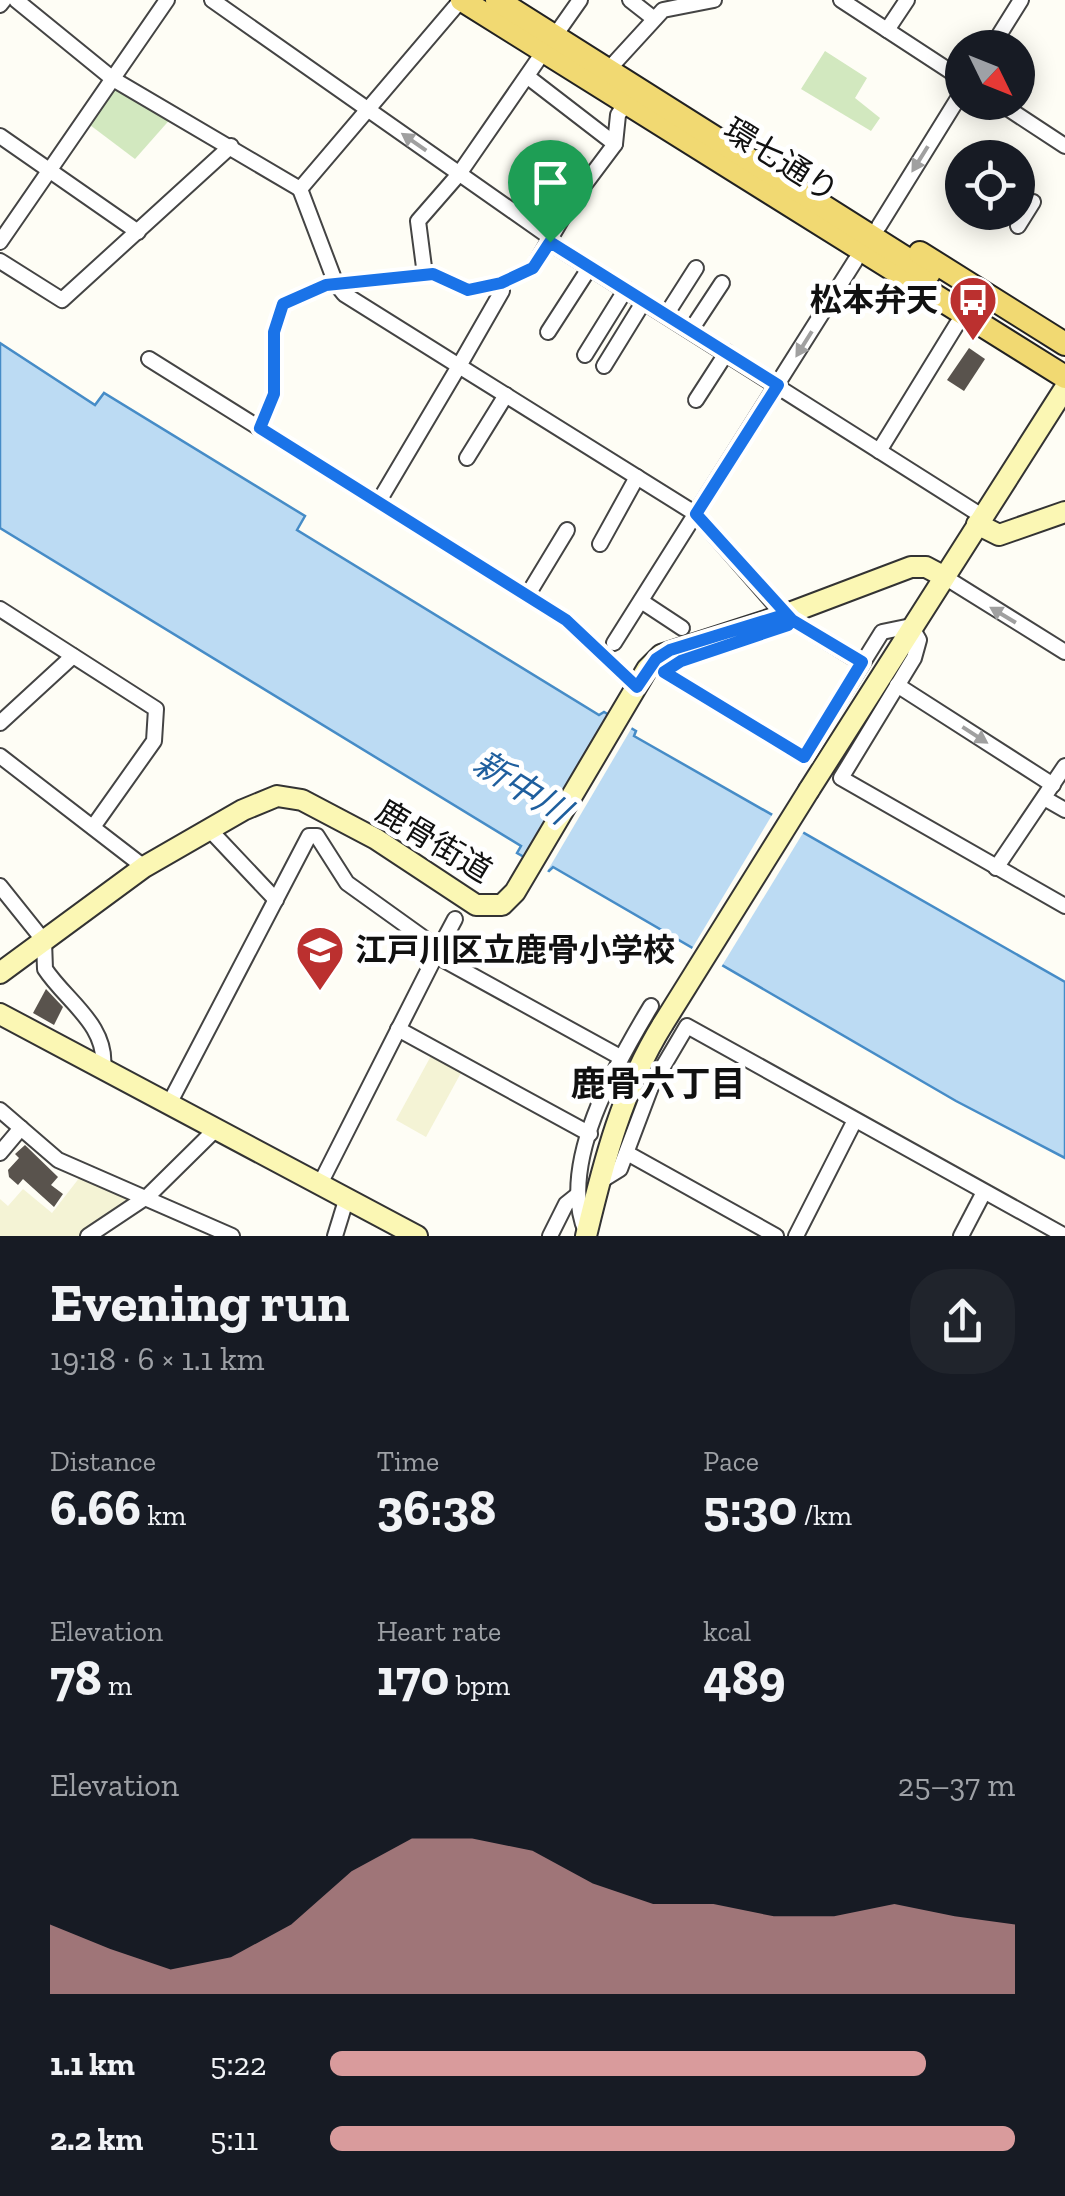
<!DOCTYPE html>
<meta charset="utf-8">
<style>
:root{--surface:#171b24;--page:#20242c;--text:#f1f3f6;--muted:#9ea1a6;--accent:#d99b9c}
body{margin:0;font-family:"Zilla Slab","Noto Sans JP",serif;background:var(--page);color:var(--text);height:100vh;display:flex;flex-direction:column;font-size:38px;white-space:nowrap}
*{box-sizing:border-box;margin:0}
p{font-size:32px;color:var(--muted)}
.icon{flex:none;width:55px;height:55px;fill:none;stroke:currentColor;stroke-width:2;stroke-linecap:round;stroke-linejoin:round}
.map{position:relative;height:1236px;overflow:hidden}
.side{display:flex;flex-direction:column;background:var(--surface);flex:1}
.side>*{flex:none}
.needle{width:65px;rotate:133deg}
.controls{position:absolute;left:945px;top:30px;display:grid;gap:20px}
.controls a{display:grid;place-items:center;width:90px;height:90px;border-radius:50%;background:var(--surface);box-shadow:0 5px 25px #0003;font-size:50px}
.pin{position:absolute;display:grid;place-items:center;width:85px;height:85px;color:#fff;margin:-102px -42px;border-radius:50% 50% 50% 0;rotate:-45deg;box-shadow:0 0 10px #0007}
.pin .icon{rotate:45deg}
.round{display:grid;place-items:center;flex:none;width:105px;height:105px;border-radius:40px;background:var(--page)}
.head{display:flex;align-items:center;justify-content:space-between;height:170px;padding:0 50px}
h1{font-size:55px;font-weight:700;line-height:75px}
.figures{display:grid;grid-template-columns:repeat(3,1fr);gap:15px;height:170px;padding:10px 50px}
.figures div{display:grid;align-content:center}
.figures b{font-size:50px;font-weight:700}
.figures small{font-size:28px;font-weight:400}
.figures p{font-size:28px}
.chart{height:280px;padding:20px 50px}
.chart p{display:flex;justify-content:space-between}
.chart svg{width:100%;height:180px;margin-top:10px;fill:var(--accent);opacity:.7}
ul{padding:0 50px;list-style:none;font-size:32px}
li{display:grid;grid-template-columns:160px 120px 1fr;align-items:center;height:75px}
li i{height:25px;border-radius:12px;background:var(--accent)}
.map>svg:first-child{display:block}
.farmland{fill:#f4f3d5}
.green{fill:#d2e8bf}
.water{fill:#bcdbf3;stroke:#468cc7;stroke-width:2.5}
.pier{fill:#fefdf5}
.building{fill:#59534d}
.lines{fill:none;stroke-linecap:round;stroke-linejoin:round}
.street-casing{stroke:#444;stroke-width:18}
.secondary-casing{stroke:#333;stroke-width:24}
.primary-casing{stroke:#222;stroke-width:26}
.street{stroke:#fff;stroke-width:14}
.secondary{stroke:#fbf7b4;stroke-width:20}
.primary{stroke:#f1d972;stroke-width:22}
.secondary-bridge-casing{stroke:#333;stroke-width:24;stroke-linecap:butt}
.secondary-bridge{stroke:#fbf7b4;stroke-width:20}
.oneway{fill:#a0a0a0}
.route-casing{stroke:#fff;stroke-width:20}
.route{stroke:#1a73e8;stroke-width:12}
.labels{text-anchor:middle;stroke-width:10;stroke-linejoin:round;paint-order:stroke}
.street-label{font-size:32px;fill:#111;stroke:#fff}
.poi-label{font-size:32px;font-weight:bold;fill:#111;stroke:#fff;text-anchor:end}
.water-label{font-size:35px;font-style:italic;fill:#1f5f9e;stroke:#fff}
.neighbourhood-label{font-size:35px;font-weight:bold;fill:#111;stroke:#fff}
</style>
<div class="map">
<svg width="1065" height="1236" viewBox="0 0 1065 1236">
<rect width="100%" height="100%" fill="#fefdf5"/>
<g class="farmland">
<path d="M432,1054L462,1071L426,1137L396,1120Z"/>
<path d="M80,1177L129,1200L79,1236H0V1199L8,1206L23,1189L52,1213Z"/>
</g>
<g class="green">
<path d="M825,51L867,78L855,98L880,118L871,131L801,89Z"/>
<path d="M113,82L173,116L135,159L86,122Z"/>
</g>
<path class="water" d="M0,343L95,405L104,393L305,516L297,530L599,715L604,712L636,731L634,736L1065,982V1158L956,1101L553,867L549,871L517,853L521,846L0,528Z"/>
<g class="pier">
<path d="M614,712L634,724L545,875L525,863Z"/>
<path d="M775,810L806,828L720,969L690,952Z"/>
</g>
<g class="building">
<path d="M969,348L985,359L964,391L947,380Z"/>
<path d="M46,989L63,1007L54,1025L33,1013Z"/>
<path d="M25,1145L58,1177L51,1185L63,1194L54,1207L23,1179L18,1185L9,1177L8,1170L19,1158L15,1154Z"/>
</g>
<g class="lines">
<g class="street-casing">
<g id="street">
<path d="M16,0L113,79L300,189L461,0"/>
<path d="M212,0L551,238"/>
<path d="M630,0L653,18"/>
<path d="M841,0L962,79"/>
<path d="M0,5L4,0"/>
<path d="M887,30L907,0"/>
<path d="M554,37L580,0"/>
<path d="M991,48L1021,0"/>
<path d="M608,70L663,10L714,0"/>
<path d="M528,77L615,144"/>
<path d="M998,102L1065,146"/>
<path d="M0,136L138,232"/>
<path d="M300,189L336,284L344,294L459,366L379,501"/>
<path d="M879,226L962,92"/>
<path d="M1018,226L1033,202"/>
<path d="M0,242L167,0"/>
<path d="M549,242L982,516"/>
<path d="M0,261L62,300L231,146"/>
<path d="M425,275L418,221L459,174L544,51"/>
<path d="M501,283L502,291L459,366L696,514L784,615L862,663"/>
<path d="M666,315L696,268"/>
<path d="M691,330L722,283"/>
<path d="M548,332L590,267"/>
<path d="M585,355L626,289"/>
<path d="M149,359L566,620L637,687"/>
<path d="M604,366L644,301"/>
<path d="M696,400L727,352"/>
<path d="M260,428L274,394V332L283,304L326,285L433,274L468,290L501,283L533,268L573,200L615,144L618,115L626,102"/>
<path d="M879,451L957,324"/>
<path d="M467,458L506,395"/>
<path d="M600,544L637,477"/>
<path d="M943,576L1065,652"/>
<path d="M527,596L567,530"/>
<path d="M641,601L682,628"/>
<path d="M0,609L156,709L154,741L93,827"/>
<path d="M793,620L681,661L664,672L804,757L882,632L911,626L919,640L914,658L841,778L1065,906"/>
<path d="M614,643L855,261"/>
<path d="M897,685L1053,785"/>
<path d="M0,723L73,656"/>
<path d="M0,756L144,867"/>
<path d="M1044,798L1065,810"/>
<path d="M209,829L276,900"/>
<path d="M996,868L1065,766"/>
<path d="M0,886L44,941L45,969C66,1001 108,1025 103,1068"/>
<path d="M439,949L455,919"/>
<path d="M435,955L620,1057"/>
<path d="M398,1029L590,1134"/>
<path d="M169,1104L309,836H317L347,883L439,949L321,1182"/>
<path d="M0,1110L58,1160L232,1236"/>
<path d="M0,1153L21,1128"/>
<path d="M627,1153L776,1236"/>
<path d="M599,1182L620,1169L651,1087L687,1026L1065,1236"/>
<path d="M586,1232C557,1165 616,1064 651,1006"/>
<path d="M88,1236L148,1196L216,1129"/>
<path d="M335,1236L347,1197"/>
<path d="M550,1236L566,1204L576,1196"/>
<path d="M796,1236L854,1122"/>
<path d="M961,1236L984,1192"/>
</g>
</g>
<g class="secondary-casing">
<g id="secondary">
<path d="M977,524L999,535L1065,512"/>
<path d="M809,790L1065,388"/>
<path d="M0,973L144,867L243,810L277,796L302,800L376,839L476,905H502L515,892L647,669L661,655L784,615L911,567H926L943,576"/>
<path d="M0,1014L417,1236"/>
<path d="M586,1236C604,1161 622,1090 663,1024"/>
</g>
</g>
<g class="primary-casing">
<g id="primary">
<path d="M462,0L1065,377"/>
<path d="M497,0L929,273"/>
<path d="M920,253L1065,344"/>
</g>
</g>
<use href="#street" class="street"/>
<use href="#secondary" class="secondary"/>
<use href="#primary" class="primary"/>
<g class="secondary-bridge-casing">
<path id="secondary-bridge" d="M663,1024L809,790"/>
</g>
<use href="#secondary-bridge" class="secondary-bridge"/>
</g>
<defs><path id="oneway-solid" d="M-6-.8H1V-3.2L6.5 0L1 3.2V.8H-6Z" transform="scale(2.5)"/></defs>
<g class="oneway">
<use href="#oneway-solid" transform="translate(414 142) rotate(-145)"/>
<use href="#oneway-solid" transform="translate(920 159) rotate(122)"/>
<use href="#oneway-solid" transform="translate(804 344) rotate(122)"/>
<use href="#oneway-solid" transform="translate(1003 615) rotate(-149)"/>
<use href="#oneway-solid" transform="translate(975 735) rotate(33)"/>
</g>
<g class="lines">
<g class="route-casing">
<path id="route" d="M550,242L533,268L501,283L468,290L433,274L326,285L283,304L274,332V394L260,428L566,620L637,687L656,659L670,650L784,615L792,620L862,662L804,757L664,672L681,661L788,625L792,620L696,514L778,385L550,242"/>
</g>
<use href="#route" class="route"/>
</g>
<defs>
<g id="bus-pin" transform="scale(2.5)"><path d="M0 17L-7.5 6A9.5 9.5 0 1 1 7.5 6Z" fill="#bb302f" stroke="#fff"/><path d="M-5-6H5V4H4V6H2V4H-2V6H-4V4H-5ZM-3.5-4V0h7V-4ZM-3.5 1.2v1.5H-2V1.2ZM2 1.2v1.5H3.5V1.2Z" fill="#fff"/></g>
<g id="school-pin" transform="scale(2.5)"><path d="M0 17L-7.5 6A9.5 9.5 0 1 1 7.5 6Z" fill="#bb302f" stroke="#fff"/><path d="M0-5L7-2L0 1L-7-2ZM-4 1L0 2.5L4 1V4Q0 6-4 4Z" fill="#fff"/></g>
</defs>
<g fill-rule="evenodd">
<use href="#bus-pin" x="973" y="300"/>
<use href="#school-pin" x="320" y="950"/>
</g>
<g class="labels">
<g class="street-label">
<text transform="translate(781 160) rotate(32)" y="11">環七通り</text>
<text transform="translate(434 841) rotate(31)" y="11">鹿骨街道</text>
</g>
<g class="poi-label">
<text x="938" y="311">松本弁天</text>
<text x="355" y="961" text-anchor="start">江戸川区立鹿骨小学校</text>
</g>
<g class="water-label">
<text transform="translate(522 787) rotate(32)" y="12">新中川</text>
</g>
<g class="neighbourhood-label">
<text x="658" y="1096">鹿骨六丁目</text>
</g>
</g>
</svg>
<div class="controls">
<a><svg class="needle" viewBox="-14 -14 28 28"><path d="M0-13l5 13h-10z" fill="#e53935"/><path d="M0 13l5-13h-10z" fill="#9ea1a6"/></svg></a>
<a><svg class="icon" aria-label="locate" viewBox="0 0 24 24"><circle cx="12" cy="12" r="6"/><path d="M12 2v4M12 18v4M2 12h4M18 12h4"/></svg></a>
</div>
<div class="pin" style="left:550px;top:242px;background:#1e9e55"><svg class="icon" aria-label="arrive" viewBox="0 0 24 24"><path d="M6 21V4h12l-3 4 3 4H6"/></svg></div>
</div>
<section class="side">
<div class="head"><div><h1>Evening run</h1><p>19:18 · 6 × 1.1 km</p></div><a class="round"><svg class="icon" aria-label="share" viewBox="0 0 24 24"><path d="M12 15V3M7 8l5-5 5 5M5 13v7h14v-7"/></svg></a></div>
<div class="figures">
<div><p>Distance</p><b>6.66<small> km</small></b></div>
<div><p>Time</p><b>36:38</b></div>
<div><p>Pace</p><b>5:30<small> /km</small></b></div>
</div>
<div class="figures">
<div><p>Elevation</p><b>78<small> m</small></b></div>
<div><p>Heart rate</p><b>170<small> bpm</small></b></div>
<div><p>kcal</p><b>489</b></div>
</div>
<div class="chart"><p><span>Elevation</span>25–37 m</p>
<svg viewBox="0 0 160 44" preserveAspectRatio="none"><path d="M0 44V27L10 33L20 38L30 35L40 27L50 14L60 6L70 6L80 9L90 17L100 22L110 22L120 25L130 25L140 22L150 25L160 27V44z"/></svg>
</div>
<ul>
<li><b>1.1 km</b>5:22<i style="width:87%"></i></li>
<li><b>2.2 km</b>5:11<i style="width:100%"></i></li>
</ul>
</section>
